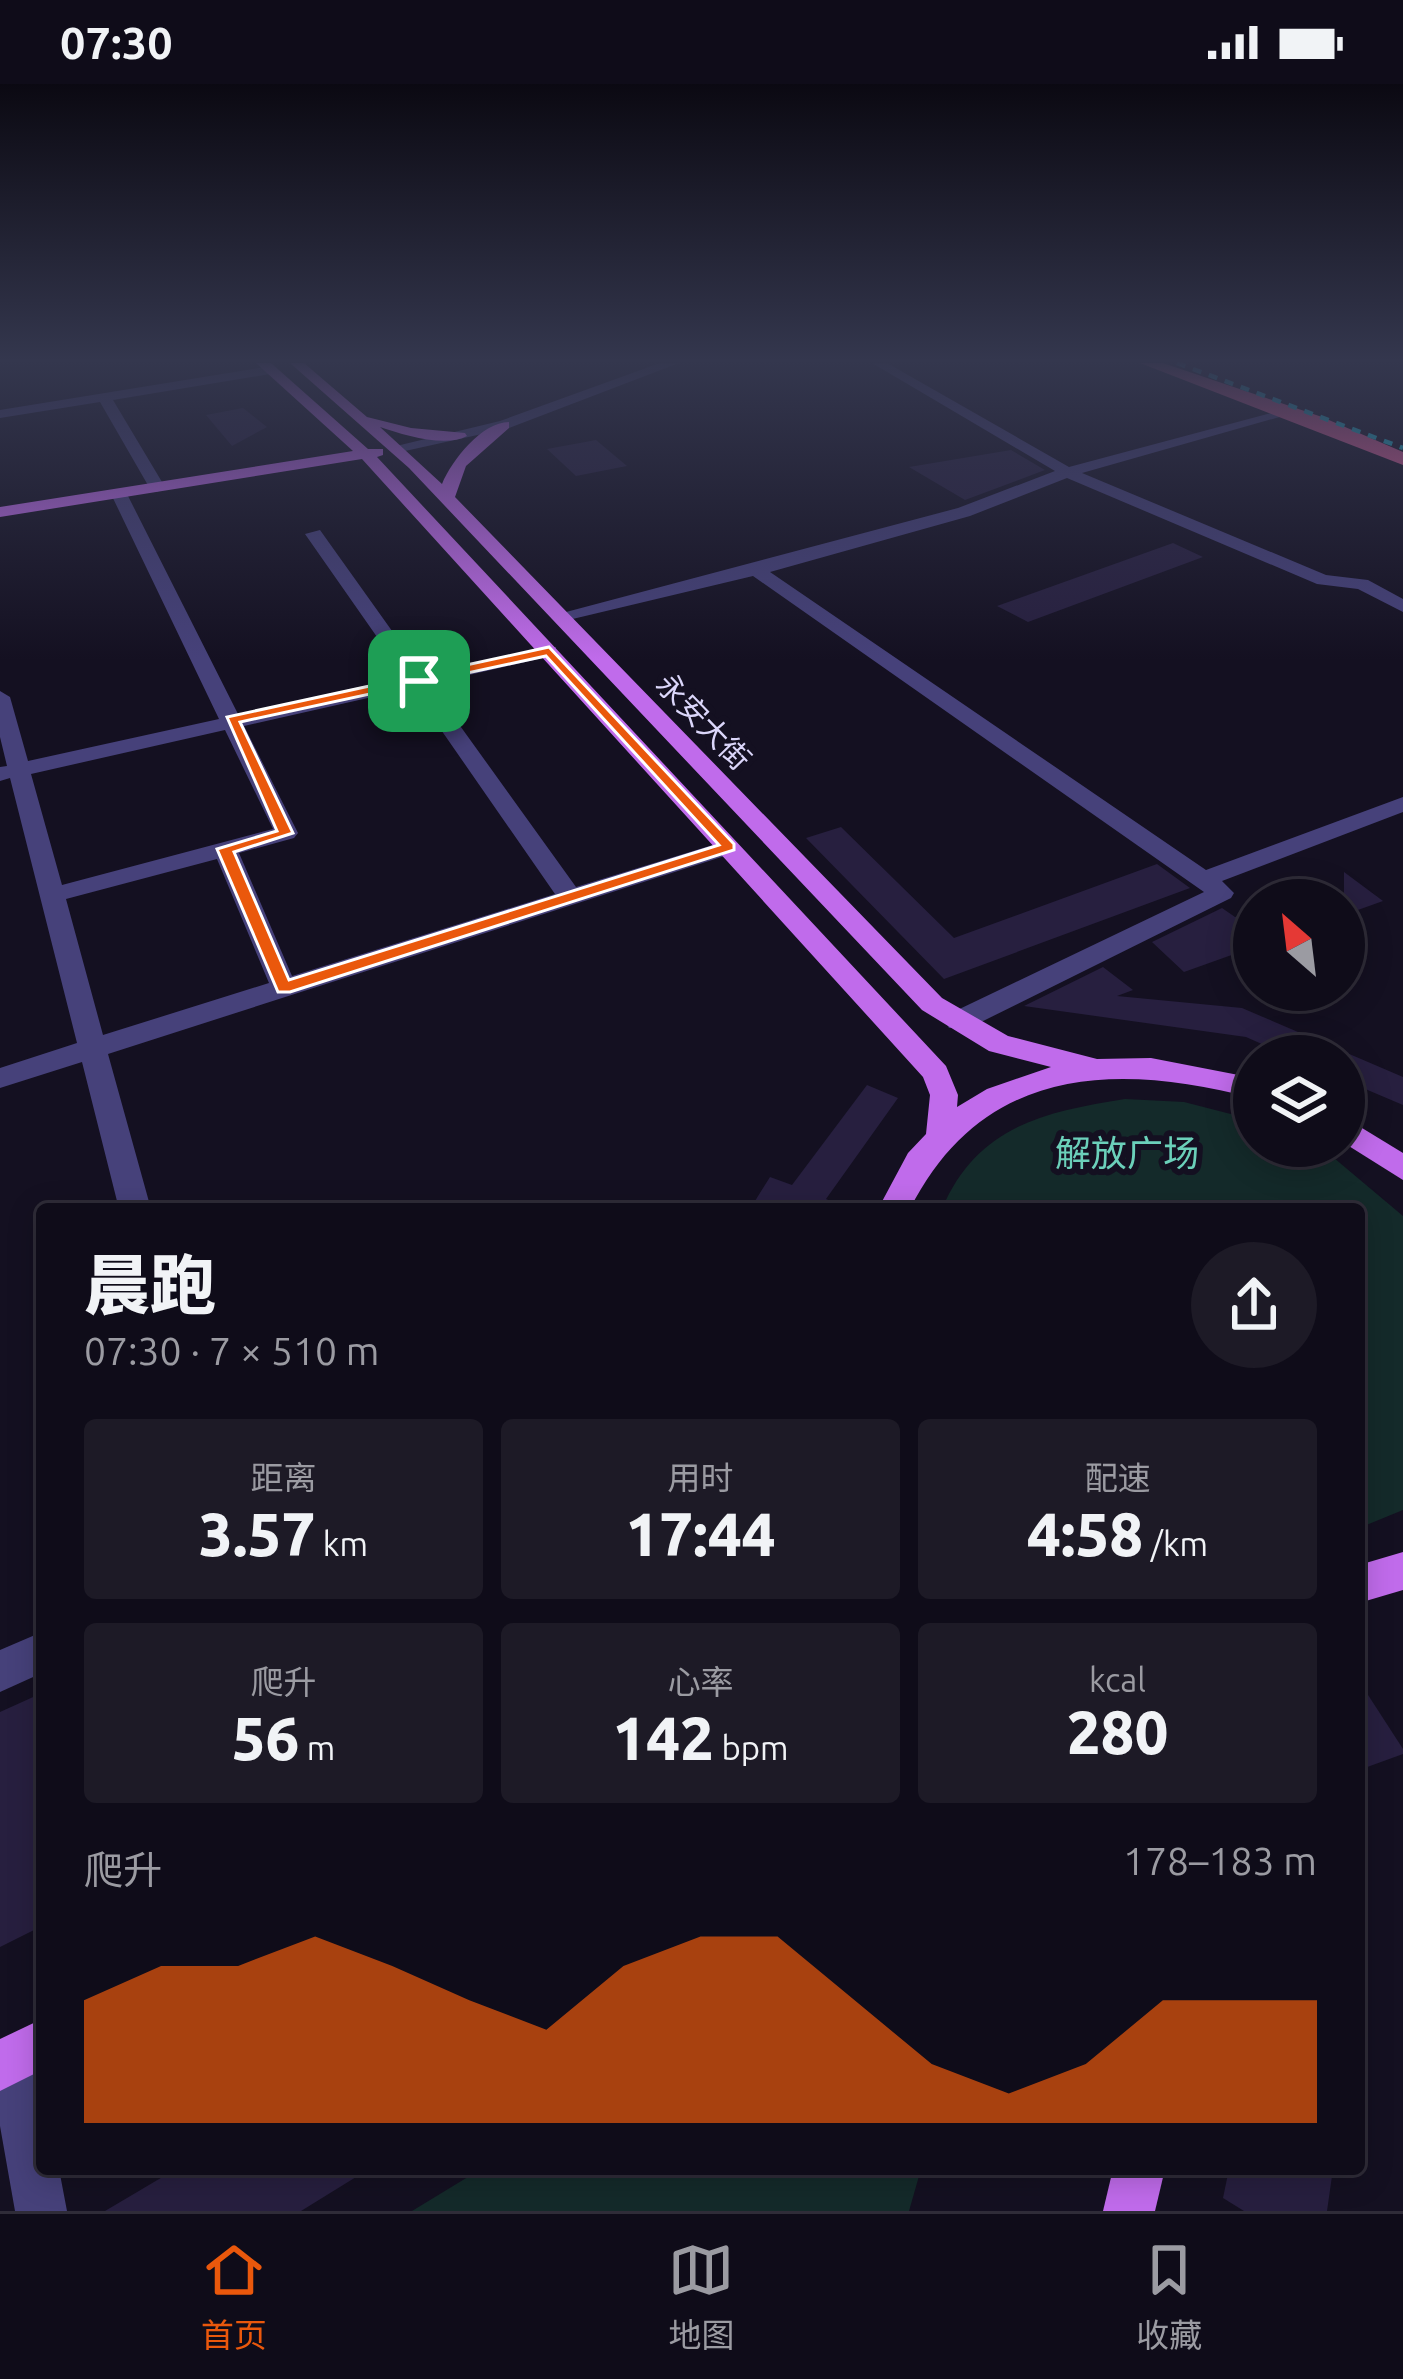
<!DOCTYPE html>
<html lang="zh">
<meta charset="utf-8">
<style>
:root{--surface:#0f0c19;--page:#1d1a26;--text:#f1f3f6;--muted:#9b9ba2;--line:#2f2c38;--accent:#ea580c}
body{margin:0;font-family:Ubuntu,"Noto Sans SC",sans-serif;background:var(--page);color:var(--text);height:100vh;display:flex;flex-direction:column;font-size:45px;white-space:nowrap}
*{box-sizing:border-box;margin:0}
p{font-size:39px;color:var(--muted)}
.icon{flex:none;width:66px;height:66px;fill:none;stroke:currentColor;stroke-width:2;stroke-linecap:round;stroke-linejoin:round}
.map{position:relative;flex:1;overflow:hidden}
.sheet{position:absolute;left:36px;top:1119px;width:1329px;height:972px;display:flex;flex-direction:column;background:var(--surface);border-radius:12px;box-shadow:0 6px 30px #0003,0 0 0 3px var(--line)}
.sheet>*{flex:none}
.needle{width:78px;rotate:332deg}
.tools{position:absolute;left:1233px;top:795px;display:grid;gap:24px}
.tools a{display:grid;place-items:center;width:132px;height:132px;border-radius:50%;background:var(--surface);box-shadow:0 6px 30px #0003,0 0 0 3px var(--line);font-size:60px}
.pin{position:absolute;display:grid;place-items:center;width:102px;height:102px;color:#fff;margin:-51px;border-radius:24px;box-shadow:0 6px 18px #0006}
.round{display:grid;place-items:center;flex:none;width:126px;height:126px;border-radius:63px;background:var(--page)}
.head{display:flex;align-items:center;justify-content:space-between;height:204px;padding:0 48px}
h1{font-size:66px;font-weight:800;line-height:90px}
.metrics{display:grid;grid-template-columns:repeat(3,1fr);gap:18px;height:204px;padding:12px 48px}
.metrics div{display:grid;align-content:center;border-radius:12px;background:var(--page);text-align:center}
.metrics b{font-size:60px;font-weight:800}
.metrics small{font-size:33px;font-weight:400}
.metrics p{font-size:33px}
.chart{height:336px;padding:24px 48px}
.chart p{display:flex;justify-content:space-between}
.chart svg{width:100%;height:216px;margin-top:12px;fill:var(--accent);opacity:.7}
.status{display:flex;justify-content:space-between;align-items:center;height:84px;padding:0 60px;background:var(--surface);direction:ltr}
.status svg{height:33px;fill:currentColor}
.tabs{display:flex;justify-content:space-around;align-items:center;height:168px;border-top:3px solid var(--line);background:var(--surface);font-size:33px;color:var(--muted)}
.tabs a{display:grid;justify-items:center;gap:6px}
.tabs .on{color:var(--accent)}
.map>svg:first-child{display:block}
.green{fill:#142a2a}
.building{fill:#271f3f}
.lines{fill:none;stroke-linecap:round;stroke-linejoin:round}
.minor{fill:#46417a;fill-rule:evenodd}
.major{fill:#c06beb;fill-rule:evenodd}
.highway{fill:#ea609d;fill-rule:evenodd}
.rail{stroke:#1dc4de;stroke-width:4.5;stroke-dasharray:9 8;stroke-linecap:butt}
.route{fill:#ea580c;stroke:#fff;stroke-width:3;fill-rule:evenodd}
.labels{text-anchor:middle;stroke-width:12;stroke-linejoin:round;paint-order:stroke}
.far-street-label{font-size:30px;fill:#dbd6fa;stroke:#141021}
.park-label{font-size:36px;fill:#6bd0ba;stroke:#141021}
</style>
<div class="status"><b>07:30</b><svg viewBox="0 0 49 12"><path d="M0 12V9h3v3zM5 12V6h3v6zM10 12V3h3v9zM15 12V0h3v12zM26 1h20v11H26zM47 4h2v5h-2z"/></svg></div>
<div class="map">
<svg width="1403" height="2127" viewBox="0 0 1403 2127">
<rect width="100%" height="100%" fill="#141021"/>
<g class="green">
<path d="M1125,1015L1184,1018L1254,1036V1062H1308L1334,1074L1403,1132V1426L1359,1444V1125H942C977,1042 1044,1028 1125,1015Z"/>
<path d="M481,2085H921L909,2127H412Z"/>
</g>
<g class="building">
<path d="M243,324L267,343L232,362L206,331Z"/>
<path d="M596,356L627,382L576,392L547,365Z"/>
<path d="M1011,366L1045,386L965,416L909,383Z"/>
<path d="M1173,459L1203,473L1028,538L997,522Z"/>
<path d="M841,743L954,854L1157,780L1190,804L944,895L806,754Z"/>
<path d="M1344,788L1383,817L1344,831Z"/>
<path d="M1222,824L1235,833L1254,827V863L1184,888L1152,858Z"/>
<path d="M1103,883L1133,906L1117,912L1242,924L1403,993V1021L1344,996V972H1289L1246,953L1024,922Z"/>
<path d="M867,1001L898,1014L826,1115L848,1125H750L770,1093L792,1101Z"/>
<path d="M1359,1597L1403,1665V1670L1359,1686Z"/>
<path d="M42,1609V1842L0,1863V1628Z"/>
<path d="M176,2085H369L301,2127H105Z"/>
<path d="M1229,2085H1333L1327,2127H1244L1223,2114Z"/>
</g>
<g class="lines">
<g class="minor">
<path d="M660,279H679L509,344L396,369L388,364L500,337Z"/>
<path d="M872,279H887L1069,383L1290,324V330L1082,389L1326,491L1368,496L1403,515V528L1358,505L1317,500L1067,394L970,432L770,488L1206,786L1403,713V728L1222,797L1234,809L1231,814L969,944H949L945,937L949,930L1204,808L753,492L560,538L551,532L958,424L1055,387Z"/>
<path d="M271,282L276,289L113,316L165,403L157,408L149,403L100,318L0,334V326Z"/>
<path d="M119,405L127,410L238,630L405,593L305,450L320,446L422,589L556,563V571L430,600L576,803L729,756L741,763L737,768L108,970L151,1125H119L82,978L0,1004V984L77,959L10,694L0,697V683L7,682L0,653V607L10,613L28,677L219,635L111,410ZM412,604L555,810L292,892L239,769L294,754L298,749L244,642ZM225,646L273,745L62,801L31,690ZM217,775L269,899L103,951L66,815Z"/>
<path d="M42,1548V1589L0,1608V1566Z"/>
<path d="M13,1950L30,1958L42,1997V2085H59L67,2127H15L0,2042V1956Z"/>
</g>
<g class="major">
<path d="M256,279H271L368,365H383V371L377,373L946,982L958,1011L957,1023L987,1005L1051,983L989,967L922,926L409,384L290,279H304L367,333L411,344L465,349L467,352C445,364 404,351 380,343L442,400C452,376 482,338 509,338V344L466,382L455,413L942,914L1008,952L1097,975L1151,974L1254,994V1014C1114,978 982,982 910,1125H878L908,1069L926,1050L930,1011L923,993L362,375L0,433V423L353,367Z"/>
<path d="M1344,1033L1403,1069V1096L1344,1059Z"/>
<path d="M1403,1468V1506L1359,1519V1481Z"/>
<path d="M42,1935V1986L0,2007V1955Z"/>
<path d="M1113,2085H1165L1155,2127H1103Z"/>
</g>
<path class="highway" d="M1140,279H1163L1322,333L1403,368V381Z"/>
<path class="rail" d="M1177,279L1403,364"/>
</g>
<linearGradient id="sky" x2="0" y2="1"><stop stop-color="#0b0912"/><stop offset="0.48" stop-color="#34374e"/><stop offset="1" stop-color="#34374e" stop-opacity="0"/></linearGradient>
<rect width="1403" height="576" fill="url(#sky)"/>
<path class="route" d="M549,563L734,760V766L290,908H278L217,765L277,747L227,633ZM546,572L719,761L289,896L234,768L293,749L240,638Z"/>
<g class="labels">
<g class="far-street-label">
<text transform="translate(703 638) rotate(46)" y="10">永安大街</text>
</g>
<g class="park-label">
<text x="1127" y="1082">解放广场</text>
</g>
</g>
</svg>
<div class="tools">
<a><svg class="needle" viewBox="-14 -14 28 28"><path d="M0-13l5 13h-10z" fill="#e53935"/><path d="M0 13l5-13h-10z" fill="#9b9ba2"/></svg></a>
<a><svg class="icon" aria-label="layers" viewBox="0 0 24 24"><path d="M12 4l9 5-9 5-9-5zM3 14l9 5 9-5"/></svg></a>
</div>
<div class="pin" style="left:419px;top:597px;background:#1e9e55"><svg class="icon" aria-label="arrive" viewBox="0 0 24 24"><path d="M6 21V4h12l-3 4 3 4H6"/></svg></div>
<section class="sheet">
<div class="head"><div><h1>晨跑</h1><p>07:30 · 7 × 510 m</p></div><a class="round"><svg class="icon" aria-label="share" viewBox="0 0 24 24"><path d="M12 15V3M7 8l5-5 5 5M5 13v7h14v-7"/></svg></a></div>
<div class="metrics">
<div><p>距离</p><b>3.57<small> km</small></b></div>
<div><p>用时</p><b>17:44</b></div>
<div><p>配速</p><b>4:58<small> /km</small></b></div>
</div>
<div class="metrics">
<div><p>爬升</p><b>56<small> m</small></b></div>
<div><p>心率</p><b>142<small> bpm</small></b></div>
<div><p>kcal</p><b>280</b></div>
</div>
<div class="chart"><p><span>爬升</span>178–183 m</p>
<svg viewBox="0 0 160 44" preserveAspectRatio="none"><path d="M0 44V19L10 12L20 12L30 6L40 12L50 19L60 25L70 12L80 6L90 6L100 19L110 32L120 38L130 32L140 19L150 19L160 19V44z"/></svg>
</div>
</section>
</div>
<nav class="tabs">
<a class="on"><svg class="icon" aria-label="home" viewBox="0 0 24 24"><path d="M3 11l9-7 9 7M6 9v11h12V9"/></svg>首页</a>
<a><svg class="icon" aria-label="map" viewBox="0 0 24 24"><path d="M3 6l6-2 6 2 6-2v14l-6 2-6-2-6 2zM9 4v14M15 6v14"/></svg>地图</a>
<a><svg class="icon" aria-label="saved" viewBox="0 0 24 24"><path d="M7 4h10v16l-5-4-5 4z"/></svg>收藏</a>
</nav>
